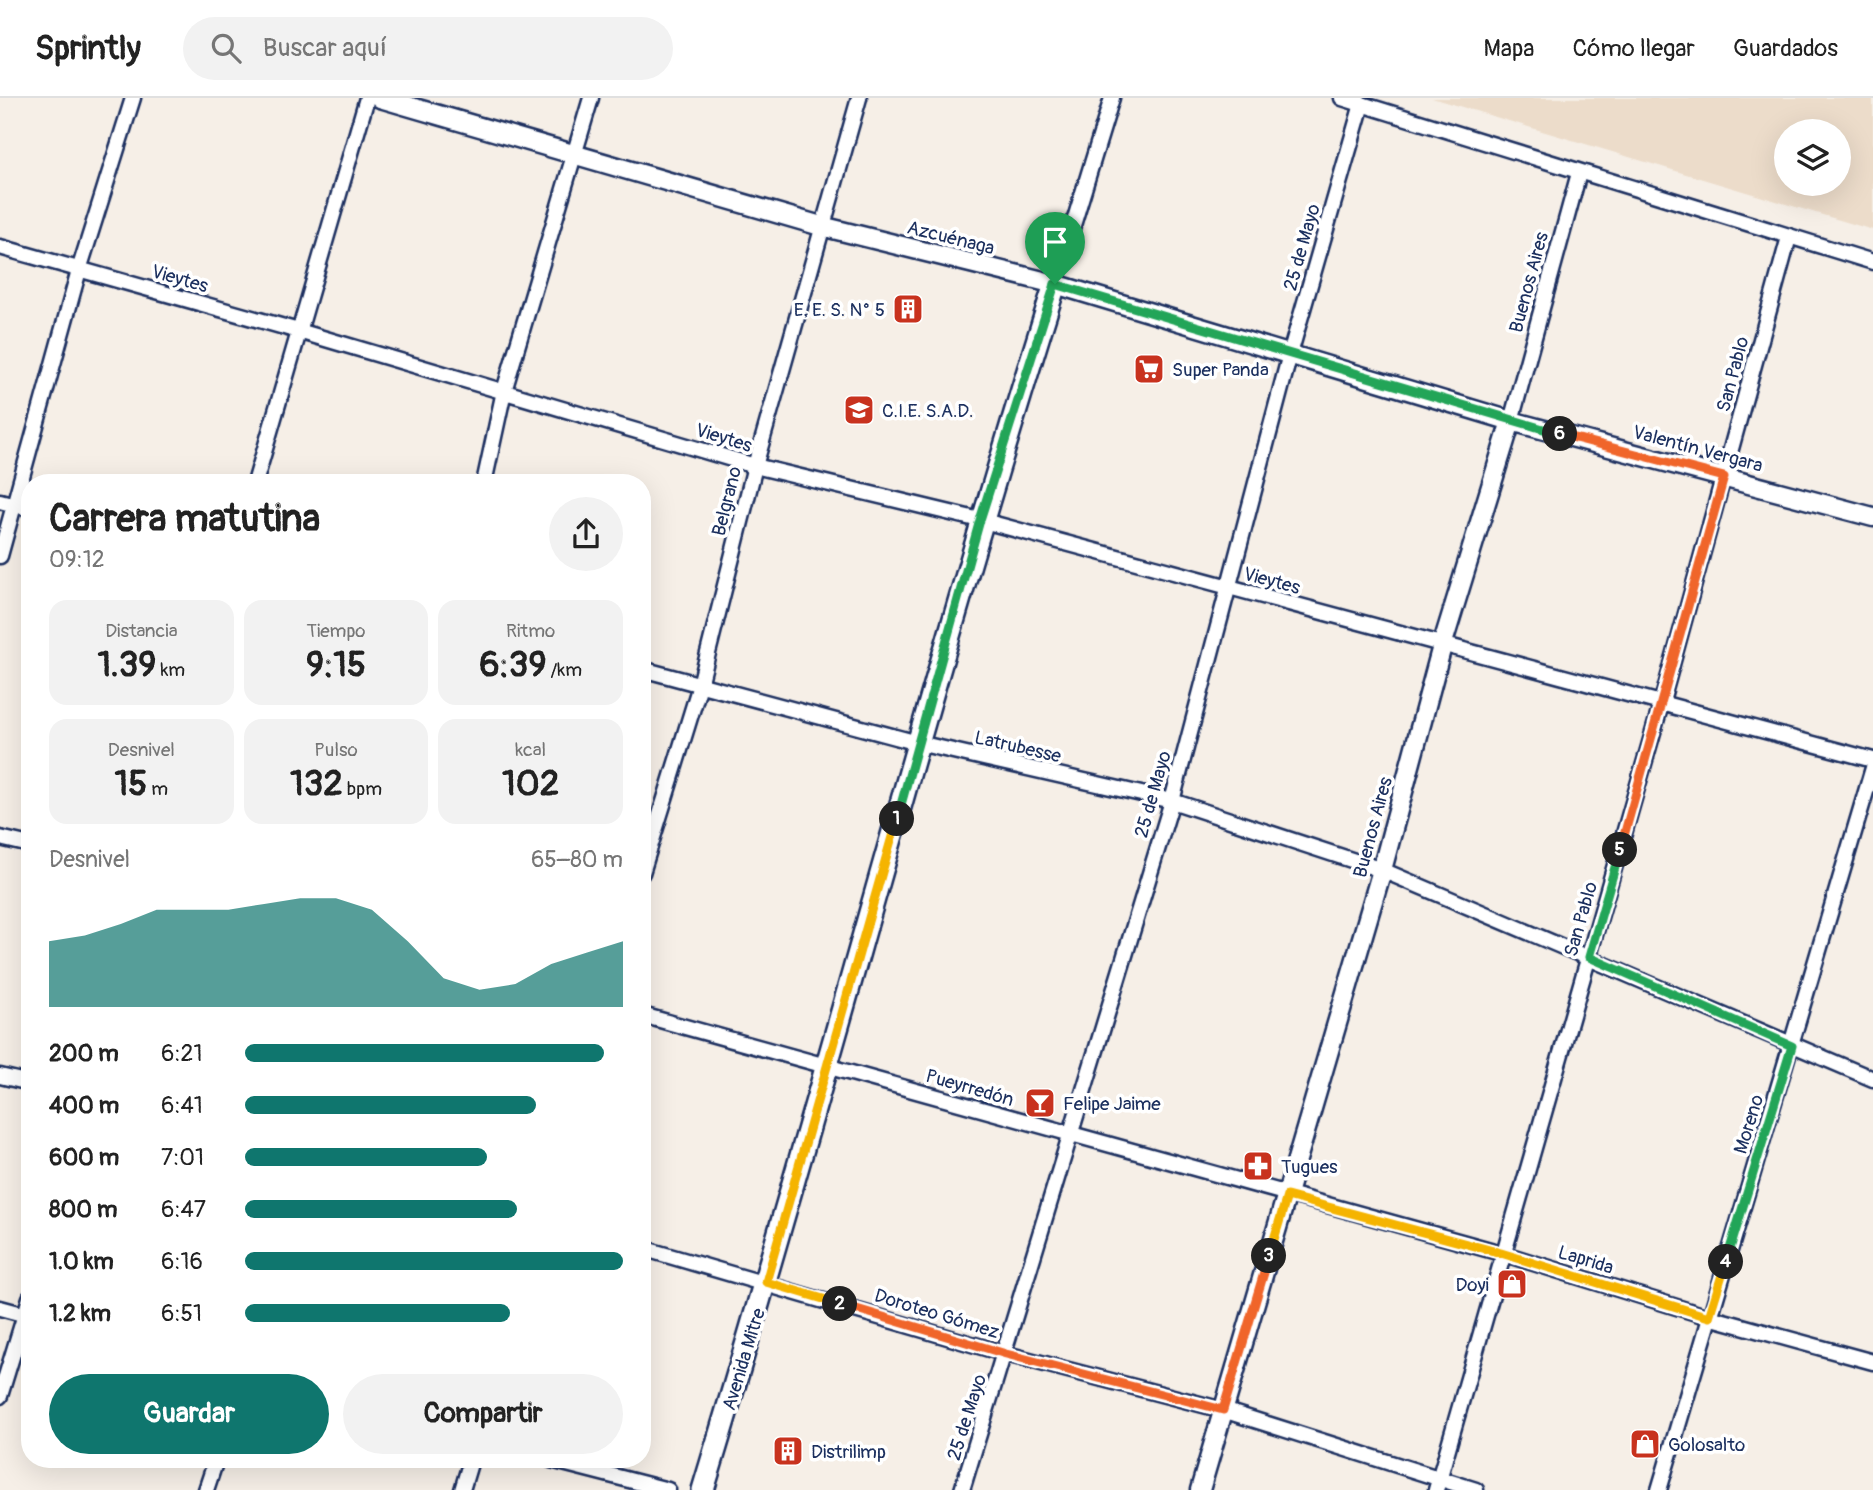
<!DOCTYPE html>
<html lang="es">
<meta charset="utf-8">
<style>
:root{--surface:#fff;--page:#f2f2f2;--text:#222;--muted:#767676;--line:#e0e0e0;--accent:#0f766e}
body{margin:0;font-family:Pangolin,sans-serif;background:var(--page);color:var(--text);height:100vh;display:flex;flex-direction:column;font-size:26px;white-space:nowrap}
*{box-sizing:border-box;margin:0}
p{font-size:23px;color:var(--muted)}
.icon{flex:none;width:38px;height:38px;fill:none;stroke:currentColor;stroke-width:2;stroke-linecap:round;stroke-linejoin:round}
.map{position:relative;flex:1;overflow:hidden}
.details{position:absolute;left:21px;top:376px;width:630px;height:994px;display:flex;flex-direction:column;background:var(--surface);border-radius:28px;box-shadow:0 7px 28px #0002}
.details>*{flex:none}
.tools{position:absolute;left:1774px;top:21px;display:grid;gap:14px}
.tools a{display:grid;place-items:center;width:77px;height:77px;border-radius:50%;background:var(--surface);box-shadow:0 7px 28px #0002;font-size:35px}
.pin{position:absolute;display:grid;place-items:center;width:60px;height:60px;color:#fff;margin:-72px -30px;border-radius:50% 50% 50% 0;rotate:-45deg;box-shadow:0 0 7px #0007}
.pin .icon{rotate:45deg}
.km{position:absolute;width:35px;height:35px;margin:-18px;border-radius:50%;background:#222;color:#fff;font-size:19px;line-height:35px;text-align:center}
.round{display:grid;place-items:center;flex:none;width:74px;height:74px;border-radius:37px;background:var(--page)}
.summary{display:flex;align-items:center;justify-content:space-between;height:119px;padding:0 28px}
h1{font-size:38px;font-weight:700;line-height:52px}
.figures{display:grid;grid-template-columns:repeat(3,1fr);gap:10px;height:119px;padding:7px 28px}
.figures div{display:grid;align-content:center;border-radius:18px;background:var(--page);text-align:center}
.figures b{font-size:35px;font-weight:700}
.figures small{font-size:19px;font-weight:400}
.figures p{font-size:19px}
.chart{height:196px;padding:14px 28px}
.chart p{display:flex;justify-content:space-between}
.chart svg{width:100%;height:126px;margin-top:7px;fill:var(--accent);opacity:.7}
.primary-button{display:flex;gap:14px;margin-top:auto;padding:14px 28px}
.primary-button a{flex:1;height:80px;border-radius:42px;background:var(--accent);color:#fff;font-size:28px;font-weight:700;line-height:80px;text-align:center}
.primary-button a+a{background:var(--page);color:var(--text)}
ul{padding:0 28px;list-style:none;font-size:23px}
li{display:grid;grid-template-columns:112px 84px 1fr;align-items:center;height:52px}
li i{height:18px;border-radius:9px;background:var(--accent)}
header{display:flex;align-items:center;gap:42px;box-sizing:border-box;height:98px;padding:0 35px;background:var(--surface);border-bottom:2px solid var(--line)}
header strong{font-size:33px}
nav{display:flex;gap:38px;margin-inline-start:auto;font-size:24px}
.search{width:490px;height:63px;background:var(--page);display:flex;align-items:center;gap:18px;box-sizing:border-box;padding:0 24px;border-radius:38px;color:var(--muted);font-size:26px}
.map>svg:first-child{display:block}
.built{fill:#ecdcca;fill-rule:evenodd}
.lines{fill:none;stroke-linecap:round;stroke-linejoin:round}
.minor-casing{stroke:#1b2f5e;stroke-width:19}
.tertiary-casing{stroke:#1b2f5e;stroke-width:23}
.secondary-casing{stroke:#1b2f5e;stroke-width:26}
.minor{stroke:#fff;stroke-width:14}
.tertiary{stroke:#fff;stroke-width:18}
.secondary{stroke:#fff;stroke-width:21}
.split-1-casing{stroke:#fff;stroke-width:14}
.split-2-casing{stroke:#fff;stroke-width:14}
.split-3-casing{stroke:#fff;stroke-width:14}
.split-4-casing{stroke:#fff;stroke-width:14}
.split-5-casing{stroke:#fff;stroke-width:14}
.split-6-casing{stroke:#fff;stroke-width:14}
.split-7-casing{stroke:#fff;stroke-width:14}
.split-1{stroke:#22a559;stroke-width:9}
.split-2{stroke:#f5b400;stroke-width:9}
.split-3{stroke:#f0652b;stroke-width:9}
.split-4{stroke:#f5b400;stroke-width:9}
.split-5{stroke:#22a559;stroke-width:9}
.split-6{stroke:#f0652b;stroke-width:9}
.split-7{stroke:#22a559;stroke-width:9}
.labels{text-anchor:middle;stroke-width:7;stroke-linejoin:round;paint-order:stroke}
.street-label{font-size:19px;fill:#1b2f5e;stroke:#fff}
.poi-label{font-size:19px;fill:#1b2f5e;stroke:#fff;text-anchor:start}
</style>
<header>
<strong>Sprintly</strong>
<div class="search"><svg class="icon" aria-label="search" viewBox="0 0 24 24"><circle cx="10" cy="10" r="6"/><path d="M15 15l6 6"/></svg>Buscar aquí</div>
<nav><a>Mapa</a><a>Cómo llegar</a><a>Guardados</a></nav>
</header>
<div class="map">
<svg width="1873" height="1392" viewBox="0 0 1873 1392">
<rect width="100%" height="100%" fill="#f6efe7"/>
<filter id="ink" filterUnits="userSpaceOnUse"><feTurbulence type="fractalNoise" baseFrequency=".0143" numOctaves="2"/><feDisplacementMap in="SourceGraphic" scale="14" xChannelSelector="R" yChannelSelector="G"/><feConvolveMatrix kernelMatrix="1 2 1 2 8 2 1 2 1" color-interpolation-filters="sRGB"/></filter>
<g filter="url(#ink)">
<path class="built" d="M1432,0H1873V132ZM1787,33H1839V86H1787Z"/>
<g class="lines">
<g class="minor-casing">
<g id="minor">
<path d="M1342,0L1873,164"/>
<path d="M0,149L302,234L755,368L980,422L1873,662"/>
<path d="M1055,186L1112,0"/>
<path d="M1511,323L1579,75"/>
<path d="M255,385L367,0"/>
<path d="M484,385L504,293L591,0"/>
<path d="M0,403L30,411"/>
<path d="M0,458L79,172L133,0"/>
<path d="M642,571L918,645L1172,703L1382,772L1873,981"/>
<path d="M0,740L30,747"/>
<path d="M642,775L700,587L755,368L859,0"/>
<path d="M642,917L1501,1155L1709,1219L1873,1264"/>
<path d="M0,978L30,985"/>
<path d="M642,1150L1006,1256L1223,1312L1476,1392"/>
<path d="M0,1210L30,1218"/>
<path d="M0,1298L30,1200"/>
<path d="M551,1362L668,1392"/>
<path d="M206,1392L216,1362"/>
<path d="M462,1392L471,1362"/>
<path d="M962,1392L1172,703L1290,256L1362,6"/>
<path d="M1436,1392L1662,603L1789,139"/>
<path d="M1659,1392L1873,670"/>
</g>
</g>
<g class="tertiary-casing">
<g id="tertiary">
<path d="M380,0L821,128L1055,186L1511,323L1873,419"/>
<path d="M1200,1392L1382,772L1442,548L1511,323"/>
</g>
</g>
<g class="secondary-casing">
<path id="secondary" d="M703,1392C825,991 929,585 1055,186"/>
</g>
<use href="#minor" class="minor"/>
<use href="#tertiary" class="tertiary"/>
<use href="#secondary" class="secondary"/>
</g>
</g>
<g class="lines" filter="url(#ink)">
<g class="split-1-casing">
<path id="split-1" d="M897,721L980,422L1055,186"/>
</g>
<g class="split-2-casing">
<path id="split-2" d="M840,1206L766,1184L897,721"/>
</g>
<g class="split-3-casing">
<path id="split-3" d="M840,1206L1006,1256L1223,1312L1269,1158"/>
</g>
<g class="split-4-casing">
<path id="split-4" d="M1269,1158L1287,1098L1501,1155L1709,1219L1726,1164"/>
</g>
<g class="split-5-casing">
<path id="split-5" d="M1620,752L1589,859L1792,948L1726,1164"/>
</g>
<g class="split-6-casing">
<path id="split-6" d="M1560,336L1724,379L1620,752"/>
</g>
<g class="split-7-casing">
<path id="split-7" d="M1055,186L1560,336"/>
</g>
<use href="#split-1" class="split-1"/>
<use href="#split-2" class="split-2"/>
<use href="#split-3" class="split-3"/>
<use href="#split-4" class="split-4"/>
<use href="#split-5" class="split-5"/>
<use href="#split-6" class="split-6"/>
<use href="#split-7" class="split-7"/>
</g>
<defs>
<g id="building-square" transform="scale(1.575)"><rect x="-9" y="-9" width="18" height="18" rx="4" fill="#c8321e" stroke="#fff"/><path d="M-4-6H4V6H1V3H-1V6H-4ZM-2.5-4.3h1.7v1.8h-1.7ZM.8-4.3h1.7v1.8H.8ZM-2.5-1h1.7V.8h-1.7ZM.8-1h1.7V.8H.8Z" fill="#fff"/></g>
<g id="supermarket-square" transform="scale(1.575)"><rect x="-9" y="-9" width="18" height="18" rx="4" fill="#c8321e" stroke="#fff"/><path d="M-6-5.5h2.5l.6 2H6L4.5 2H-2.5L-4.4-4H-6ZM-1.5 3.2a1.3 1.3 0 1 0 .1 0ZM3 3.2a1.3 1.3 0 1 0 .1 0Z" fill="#fff"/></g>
<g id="school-square" transform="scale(1.575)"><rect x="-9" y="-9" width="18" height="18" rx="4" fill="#c8321e" stroke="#fff"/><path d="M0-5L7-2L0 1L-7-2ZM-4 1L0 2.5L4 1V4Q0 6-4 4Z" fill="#fff"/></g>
<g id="bar-square" transform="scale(1.575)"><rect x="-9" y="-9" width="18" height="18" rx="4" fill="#c8321e" stroke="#fff"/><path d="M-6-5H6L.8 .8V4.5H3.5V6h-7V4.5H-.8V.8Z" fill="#fff"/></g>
<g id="pharmacy-square" transform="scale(1.575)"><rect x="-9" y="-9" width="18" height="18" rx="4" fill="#c8321e" stroke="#fff"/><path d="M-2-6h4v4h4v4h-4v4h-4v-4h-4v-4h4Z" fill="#fff"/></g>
<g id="shop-square" transform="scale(1.575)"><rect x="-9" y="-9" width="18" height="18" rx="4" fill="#c8321e" stroke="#fff"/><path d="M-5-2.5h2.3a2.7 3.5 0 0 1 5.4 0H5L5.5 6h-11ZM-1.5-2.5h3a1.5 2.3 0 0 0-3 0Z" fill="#fff"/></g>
</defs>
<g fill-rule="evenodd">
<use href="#building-square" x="908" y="211"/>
<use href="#supermarket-square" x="1149" y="271"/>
<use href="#school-square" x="859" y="312"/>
<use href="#bar-square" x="1040" y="1005"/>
<use href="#pharmacy-square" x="1258" y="1068"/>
<use href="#shop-square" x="1512" y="1186"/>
<use href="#shop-square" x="1645" y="1346"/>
<use href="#building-square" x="788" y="1353"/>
</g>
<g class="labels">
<g class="street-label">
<text transform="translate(951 139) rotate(14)" y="7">Azcuénaga</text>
<text transform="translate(1301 149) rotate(-74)" y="7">25 de Mayo</text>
<text transform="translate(180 180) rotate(16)" y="7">Vieytes</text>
<text transform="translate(1528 184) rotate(-75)" y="7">Buenos Aires</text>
<text transform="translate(1732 276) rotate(-75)" y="7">San Pablo</text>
<text transform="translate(724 339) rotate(17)" y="7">Vieytes</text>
<text transform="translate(1698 350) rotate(15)" y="7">Valentín Vergara</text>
<text transform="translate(726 403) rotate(-76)" y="7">Belgrano</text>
<text transform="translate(1272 482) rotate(15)" y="7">Vieytes</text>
<text transform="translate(1018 648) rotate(13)" y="7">Latrubesse</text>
<text transform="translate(1152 696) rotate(-74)" y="7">25 de Mayo</text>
<text transform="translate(1372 729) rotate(-75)" y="7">Buenos Aires</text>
<text transform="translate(1580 821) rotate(-74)" y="7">San Pablo</text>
<text transform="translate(970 989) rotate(16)" y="7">Pueyrredón</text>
<text transform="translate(1748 1026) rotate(-73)" y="7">Moreno</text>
<text transform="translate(1586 1161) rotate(17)" y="7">Laprida</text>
<text transform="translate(937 1215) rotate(17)" y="7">Doroteo Gómez</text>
<text transform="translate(743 1261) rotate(-73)" y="7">Avenida Mitre</text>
<text transform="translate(966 1319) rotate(-72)" y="7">25 de Mayo</text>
</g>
<g class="poi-label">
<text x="885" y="218" text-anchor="end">E. E. S. N° 5</text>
<text x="1172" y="278">Super Panda</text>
<text x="882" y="319">C.I.E. S.A.D.</text>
<text x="1063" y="1012">Felipe Jaime</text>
<text x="1281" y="1075">Tugues</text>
<text x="1489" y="1193" text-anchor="end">Doyi</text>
<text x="1668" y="1353">Golosalto</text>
<text x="811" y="1360">Distrilimp</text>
</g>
</g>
</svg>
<div class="tools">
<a><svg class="icon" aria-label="layers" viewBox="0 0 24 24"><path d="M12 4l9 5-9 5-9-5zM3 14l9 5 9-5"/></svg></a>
</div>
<div class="pin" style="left:1055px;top:186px;background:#1e9e55"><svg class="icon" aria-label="arrive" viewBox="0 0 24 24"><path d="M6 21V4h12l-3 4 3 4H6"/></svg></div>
<b class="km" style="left:897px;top:721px">1</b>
<b class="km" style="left:840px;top:1206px">2</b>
<b class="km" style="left:1269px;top:1158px">3</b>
<b class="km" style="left:1726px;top:1164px">4</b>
<b class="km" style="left:1620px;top:752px">5</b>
<b class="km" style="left:1560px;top:336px">6</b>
<section class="details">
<div class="summary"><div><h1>Carrera matutina</h1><p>09:12</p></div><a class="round"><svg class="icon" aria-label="share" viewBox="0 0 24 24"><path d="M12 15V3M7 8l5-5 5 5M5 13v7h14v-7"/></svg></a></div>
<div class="figures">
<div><p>Distancia</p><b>1.39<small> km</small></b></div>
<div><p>Tiempo</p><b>9:15</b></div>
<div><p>Ritmo</p><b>6:39<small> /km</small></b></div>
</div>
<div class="figures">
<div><p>Desnivel</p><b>15<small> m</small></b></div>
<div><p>Pulso</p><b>132<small> bpm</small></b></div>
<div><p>kcal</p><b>102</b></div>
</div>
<div class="chart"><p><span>Desnivel</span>65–80 m</p>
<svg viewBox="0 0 160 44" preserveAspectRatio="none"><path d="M0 44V21L10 19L20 15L30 10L40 10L50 10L60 8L70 6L80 6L90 10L100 21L110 34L120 38L130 36L140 29L150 25L160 21V44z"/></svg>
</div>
<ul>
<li><b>200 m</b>6:21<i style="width:95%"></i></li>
<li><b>400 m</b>6:41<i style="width:77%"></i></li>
<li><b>600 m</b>7:01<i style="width:64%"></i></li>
<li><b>800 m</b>6:47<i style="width:72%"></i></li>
<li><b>1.0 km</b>6:16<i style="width:100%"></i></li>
<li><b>1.2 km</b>6:51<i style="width:70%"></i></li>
</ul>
<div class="primary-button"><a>Guardar</a><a>Compartir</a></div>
</section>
</div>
